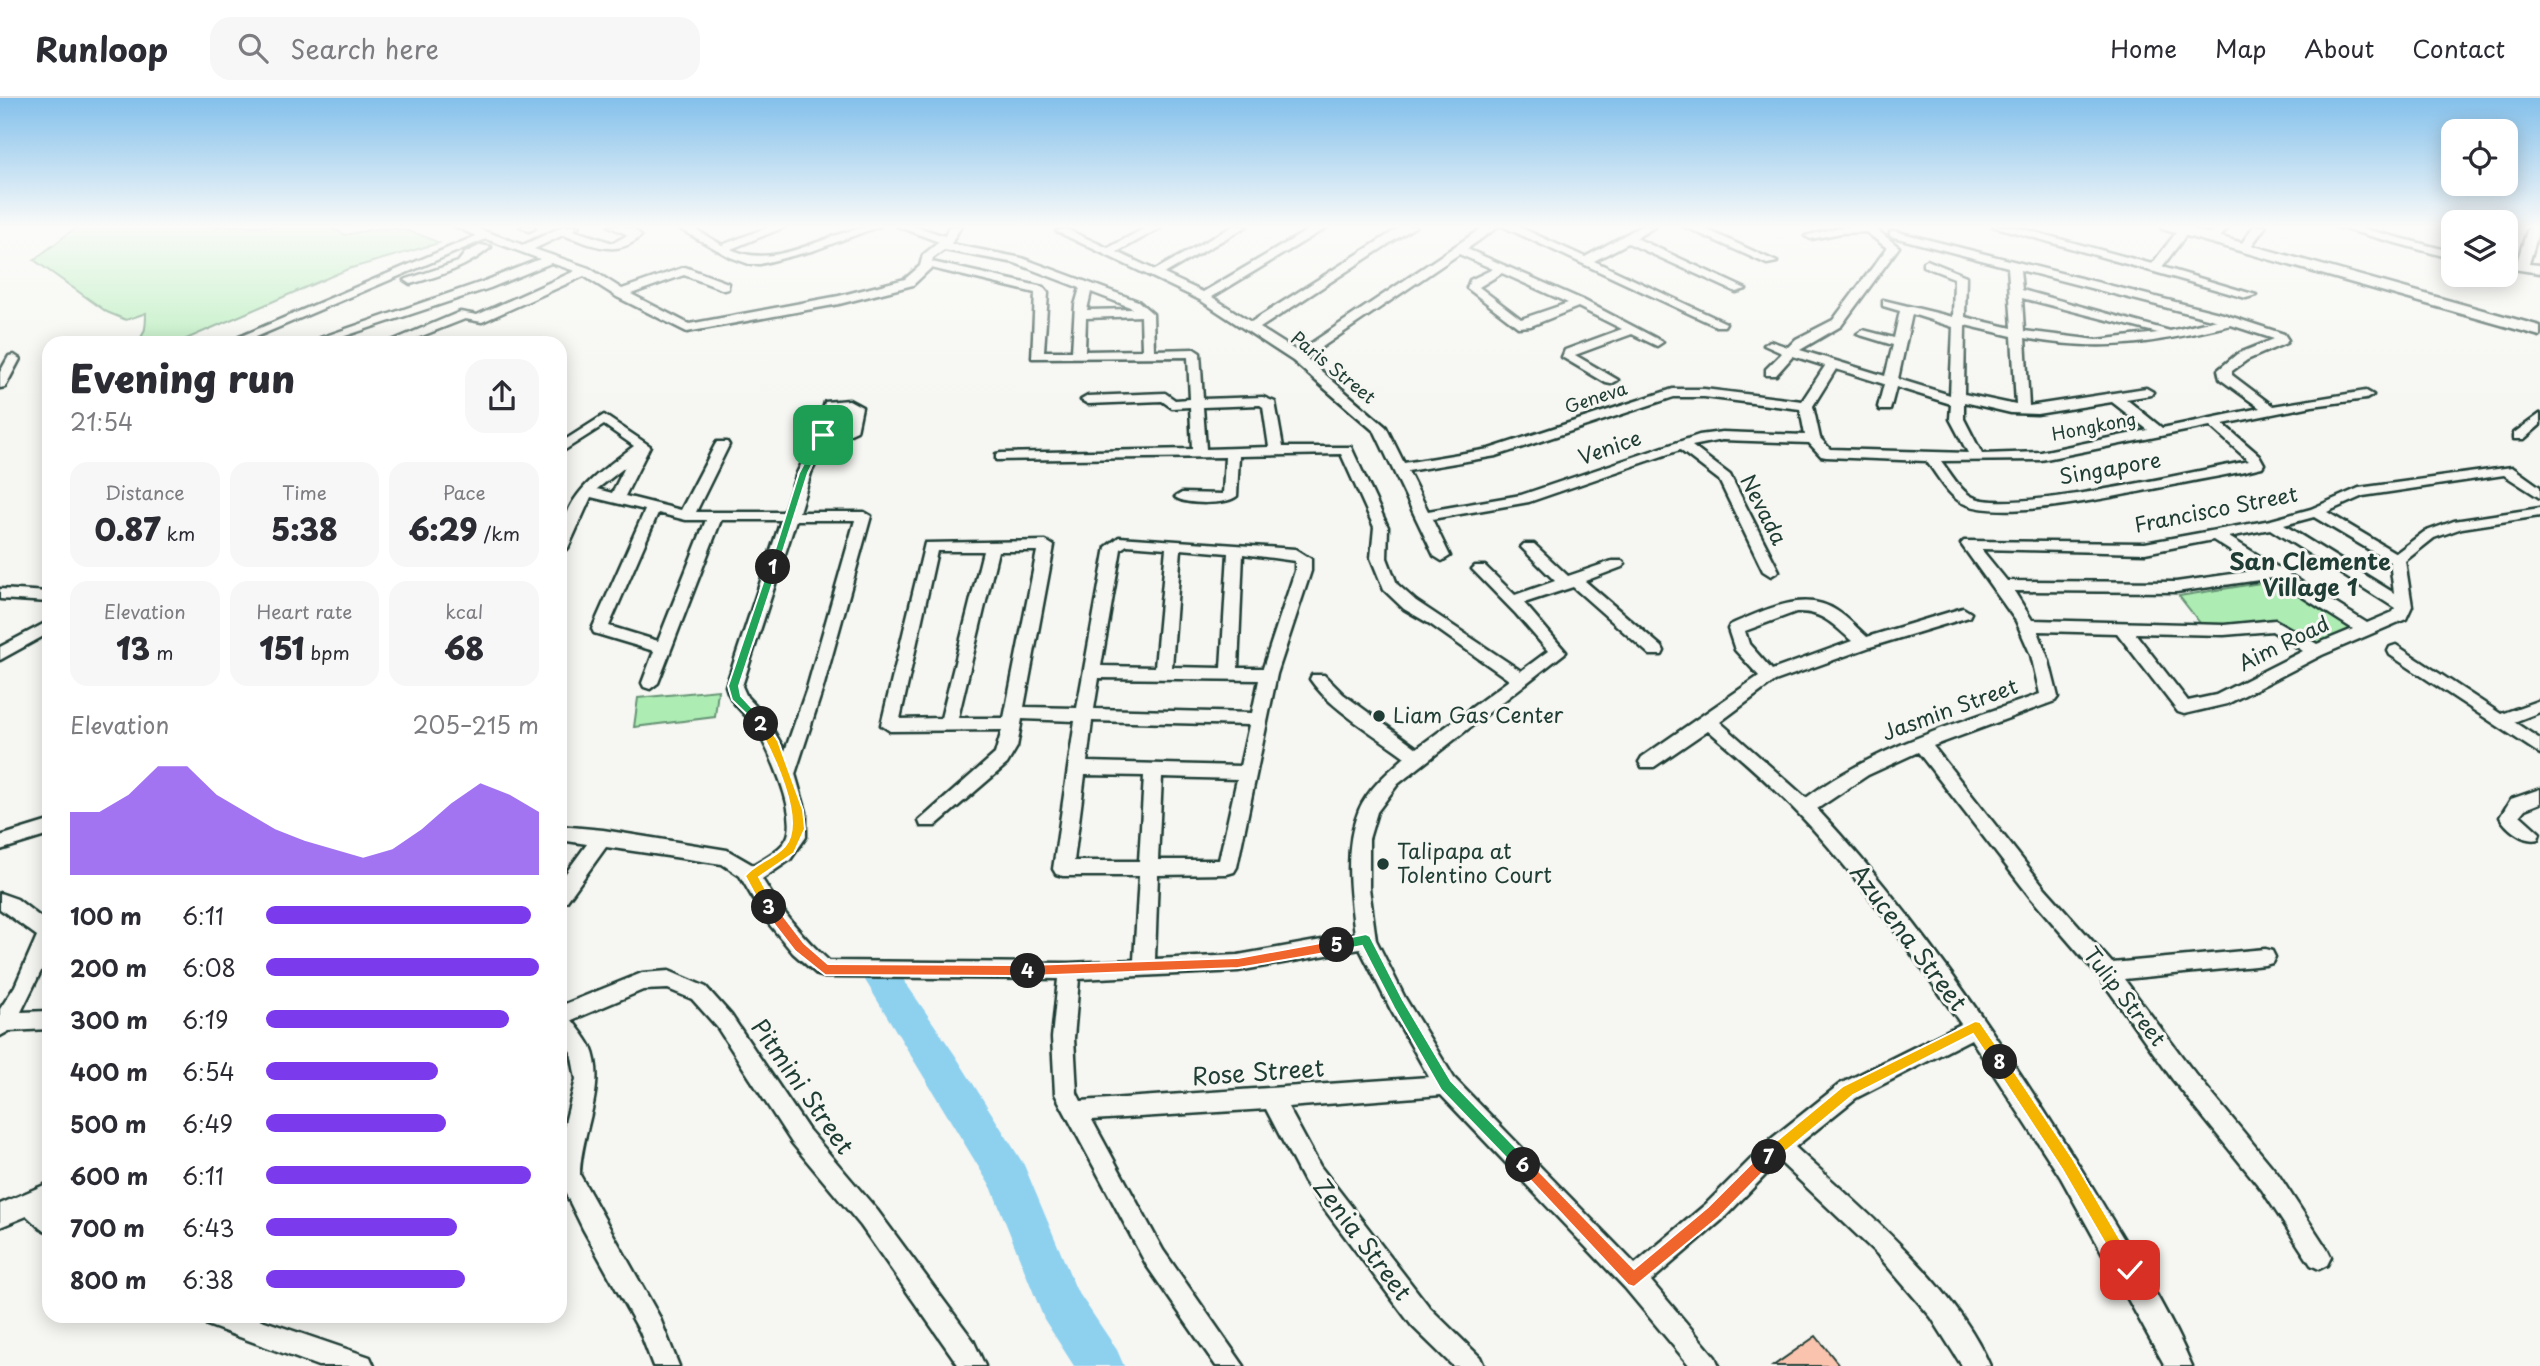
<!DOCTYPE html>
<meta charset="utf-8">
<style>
:root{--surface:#fff;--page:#f7f7f7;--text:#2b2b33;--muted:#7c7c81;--line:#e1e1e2;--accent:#7c3aed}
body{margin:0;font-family:"Playpen Sans",sans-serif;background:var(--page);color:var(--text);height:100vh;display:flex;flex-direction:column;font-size:26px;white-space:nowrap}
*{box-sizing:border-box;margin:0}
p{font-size:23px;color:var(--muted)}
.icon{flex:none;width:38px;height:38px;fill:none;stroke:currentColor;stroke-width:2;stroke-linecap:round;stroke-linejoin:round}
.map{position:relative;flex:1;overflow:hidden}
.sheet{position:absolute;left:42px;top:238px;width:525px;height:987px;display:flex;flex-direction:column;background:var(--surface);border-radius:21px;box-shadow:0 4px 18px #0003}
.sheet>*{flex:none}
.fabs{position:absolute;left:2441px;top:21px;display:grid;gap:14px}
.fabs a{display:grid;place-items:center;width:77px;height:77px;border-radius:14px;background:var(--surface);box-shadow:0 4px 18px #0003;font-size:35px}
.pin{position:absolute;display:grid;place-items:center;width:60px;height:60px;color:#fff;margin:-30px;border-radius:14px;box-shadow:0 4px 10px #0006}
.km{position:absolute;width:35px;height:35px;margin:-18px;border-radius:50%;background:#222;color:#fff;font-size:19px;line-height:35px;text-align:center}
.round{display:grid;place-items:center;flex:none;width:74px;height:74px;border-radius:21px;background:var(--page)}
.head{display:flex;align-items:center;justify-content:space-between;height:119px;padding:0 28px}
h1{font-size:38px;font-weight:800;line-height:52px}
.figures{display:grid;grid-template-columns:repeat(3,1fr);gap:10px;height:119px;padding:7px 28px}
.figures div{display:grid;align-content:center;border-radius:18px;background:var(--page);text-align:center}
.figures b{font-size:30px;font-weight:800}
.figures small{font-size:19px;font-weight:400}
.figures p{font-size:19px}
.chart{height:196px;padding:14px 28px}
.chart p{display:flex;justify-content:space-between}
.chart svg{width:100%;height:126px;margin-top:7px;fill:var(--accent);opacity:.7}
ul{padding:0 28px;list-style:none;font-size:23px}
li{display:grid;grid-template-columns:112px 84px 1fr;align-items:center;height:52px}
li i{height:18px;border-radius:9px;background:var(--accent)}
header{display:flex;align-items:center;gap:42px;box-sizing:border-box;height:98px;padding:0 35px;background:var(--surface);border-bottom:2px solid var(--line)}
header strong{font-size:33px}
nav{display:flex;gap:38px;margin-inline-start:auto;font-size:24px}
.search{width:490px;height:63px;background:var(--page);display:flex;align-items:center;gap:18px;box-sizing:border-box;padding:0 24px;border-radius:21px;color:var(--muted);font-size:26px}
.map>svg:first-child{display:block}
.green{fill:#adecb3;stroke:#669474;stroke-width:2}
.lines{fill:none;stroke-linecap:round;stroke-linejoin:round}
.river{fill:#8dd1ef;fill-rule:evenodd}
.building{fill:#fac3ae;stroke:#1f3d34;stroke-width:2}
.minor-casing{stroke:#1f3d34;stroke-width:5}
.tertiary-casing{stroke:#1f3d34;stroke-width:5}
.minor{fill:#f6f6f2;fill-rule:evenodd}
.tertiary{fill:#f6f6f2;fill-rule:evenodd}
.split-1{fill:#22a559;stroke:#fff;stroke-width:2}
.split-2{fill:#22a559;stroke:#fff;stroke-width:2}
.split-3{fill:#f5b400;stroke:#fff;stroke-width:2}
.split-4{fill:#f0652b;stroke:#fff;stroke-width:2}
.split-5{fill:#f0652b;stroke:#fff;stroke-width:2}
.split-6{fill:#22a559;stroke:#fff;stroke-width:2}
.split-7{fill:#f0652b;stroke:#fff;stroke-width:2}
.split-8{fill:#f5b400;stroke:#fff;stroke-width:2}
.split-9{fill:#f5b400;stroke:#fff;stroke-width:2}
.poi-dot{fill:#1f3d34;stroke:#f6f6f2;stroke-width:2.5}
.labels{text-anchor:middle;stroke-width:6;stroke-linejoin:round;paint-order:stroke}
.far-street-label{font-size:18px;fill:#1f3d34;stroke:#f6f6f2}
.street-label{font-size:21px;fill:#1f3d34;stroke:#f6f6f2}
.poi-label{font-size:21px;fill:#1f3d34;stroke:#f6f6f2;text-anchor:start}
.neighbourhood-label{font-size:23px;font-weight:bold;fill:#1f3d34;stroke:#f6f6f2}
.near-street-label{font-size:24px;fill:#1f3d34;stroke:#f6f6f2}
</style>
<header>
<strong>Runloop</strong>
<div class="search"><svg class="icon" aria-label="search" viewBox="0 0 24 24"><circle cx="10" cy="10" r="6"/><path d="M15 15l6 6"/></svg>Search here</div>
<nav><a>Home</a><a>Map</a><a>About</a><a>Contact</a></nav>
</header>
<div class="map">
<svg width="2540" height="1268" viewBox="0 0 2540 1268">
<rect width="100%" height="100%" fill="#f6f6f2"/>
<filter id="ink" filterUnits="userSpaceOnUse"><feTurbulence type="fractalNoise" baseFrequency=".0143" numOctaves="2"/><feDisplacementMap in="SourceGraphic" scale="14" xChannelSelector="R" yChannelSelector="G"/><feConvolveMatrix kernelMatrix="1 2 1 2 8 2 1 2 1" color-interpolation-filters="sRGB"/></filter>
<g filter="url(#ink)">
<g class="green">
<path d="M78,128H328L345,137C387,128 399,126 439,145L348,171L177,245H135C146,238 146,227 146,215L126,222L107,214L34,162Z"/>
<path d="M2279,482L2358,529L2320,546H2312L2275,522L2204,530L2179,498Z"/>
<path d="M718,592L715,619L634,629L638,600Z"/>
</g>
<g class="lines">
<path class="river" d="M883,867L896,871L955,957L1024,1067L1076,1191L1117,1252L1124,1268H1074L1044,1221L992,1091L865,882L870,871Z"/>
</g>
<path class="building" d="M1816,1238L1840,1268H1773Z"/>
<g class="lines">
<g class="minor-casing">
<g id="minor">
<path d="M454,128H471L523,147L564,128H579L573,132L613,145L628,137L609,128C621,128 633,127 641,138C617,161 591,146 563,137L534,151L589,170L622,191L685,169L728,185V191L724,192L684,177L631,196L689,226L839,198L905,181L920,168L923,157L939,144L897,128H914L945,138L949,128H961L951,146L1022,160L1138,203L1153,216L1154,252L1194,251L1200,255L1203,301L1263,299L1275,304L1283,349H1351L1388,429L1387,460L1397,486L1416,503L1521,573L1548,553L1516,516L1475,474L1472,471L1475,468H1485L1515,497L1555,483L1521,449L1524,446H1534L1568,478L1612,463H1622L1625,466L1622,469L1585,483L1662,549L1664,553L1662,557H1650L1573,489L1524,505L1566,554L1398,686L1377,714L1369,741V790L1376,842L1405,900L1454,980L1635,1166L1706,1106L1771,1041L1840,986L1961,926C1910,853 1859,779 1798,715C1770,685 1739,659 1708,632L1654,669H1642L1639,664L1642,659L1759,578L1735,552L1728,531L1730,527C1762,514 1804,490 1837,513C1848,520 1857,530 1867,539L1963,510L1971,515L1969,519L1870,549L1775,583L1720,624L1806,700C1876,648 1959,625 2040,596L2031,557L2016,523L1961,446L1964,443L2145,445L2271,422L2311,411L2359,390L2512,369L2540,389V400L2504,377L2363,398L2327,414L2396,455L2424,434L2454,423L2540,410V418L2462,430L2434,440L2405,463L2412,508L2406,521L2322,557L2227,606L2184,616L2178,614L2117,535L2038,533L2049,563L2058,599L2055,603L1933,648L2045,790L2112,865L2265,851L2272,853L2275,859L2272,865L2265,867L2124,881L2189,968L2278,1076L2327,1151L2331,1159L2327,1167L2319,1171L2311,1167L2262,1092L2173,982L2100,880L2031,800L1918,654L1868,677L1817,711C1923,824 2013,961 2094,1092C2128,1149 2166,1207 2192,1268H2165L2061,1080L1971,941L1856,1000L1795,1049C1859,1108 1956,1187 1990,1268H1962L1931,1219L1877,1156L1779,1063L1722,1122L1651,1183L1715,1259L1719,1268H1690L1625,1190L1441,997L1288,1009L1320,1068L1430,1210L1480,1259L1484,1268H1453L1412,1228L1304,1084L1266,1011L1092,1022L1163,1152L1244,1268H1216L1147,1168L1055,996L1052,940L1058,881L825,879L818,877L793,855L765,821L740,778L722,766L606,749L567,803L560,806V783L587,746L560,742V728L603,732L727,752L753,767C764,760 781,752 787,740C799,716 768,649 754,628C744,613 730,606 726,588L781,422H721L658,585L650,591L644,589L642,585L654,553L594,535L592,531L645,412L591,399L568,450L560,455C560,398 594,379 634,348L604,327L560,355V345L604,317L650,348L625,398L681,412L715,347L717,344H727L729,347L696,414H784L797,375L816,337L825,304L849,302L862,309L857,333L844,339L828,341L811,375L799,414H864L871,418L823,590L795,676L806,714V739L790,762L762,781C781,812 802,839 829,863L1069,865L1134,862L1139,778H1063L1056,776L1053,771L1075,623L1022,621L1017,649L1007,666L935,728H921L919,723L995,656L1002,632L890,633L881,627L925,445L1046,443L1054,448L1024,609L1077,610L1106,449L1119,439L1295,451L1311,461V473L1277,576L1237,769L1234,774L1227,776L1158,777L1155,861L1238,857L1355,836C1350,796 1343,751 1359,712C1367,692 1389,673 1405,659C1376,637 1330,611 1310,581L1312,577H1324L1343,596L1417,650L1509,582L1430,526L1404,511L1384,492L1371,460L1374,429L1341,356L1239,358L1237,398C1227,407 1185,407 1175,399L1182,395L1223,396L1225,359L996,362V356L1001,355L1192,351L1190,309L1172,310L1162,303L1088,306L1081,302L1088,298L1165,295L1175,302L1190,301L1188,259L1032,260L1035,195L931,170L913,187L839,206L687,234L617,199L584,178L482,224L465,221L404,245H387L460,214L477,217L575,173L551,165L490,190L330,243L326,244L320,240L482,184L540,161L486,141L249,242L245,243L239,239L476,138ZM944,152L1015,165L1080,190L1075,207L1072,253H1044L1048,195L1043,189L932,164L933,160ZM1091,194L1130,209L1132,211L1087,212ZM1141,218L1142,252L1085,253L1086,220ZM1260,307L1263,309L1269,349L1206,351L1203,309ZM836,311H848L845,328L831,332ZM625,369L612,395L597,391ZM658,415L686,422H706L658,543L609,528ZM2314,419L2390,464L2394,495L2284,427ZM796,422H855L807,590L785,653L765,618L747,599L742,588ZM2270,431L2395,510L2393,514L2367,525L2229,439ZM2213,442L2260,472L2176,484L2007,483L1981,451L2145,455ZM1127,447L1166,450L1155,569L1101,568L1121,451ZM1181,451L1228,455L1221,570L1172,569ZM937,453H983L941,620L900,621ZM998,453H1037L1004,620H958ZM1243,456L1295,463V473L1263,570H1238ZM2273,480L2353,531L2317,546L2275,522L2224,527L2032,522L2014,493L2176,494ZM1796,514C1822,513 1834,527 1852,543L1772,572L1749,546L1745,533ZM2272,533L2303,553L2216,597L2188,603L2135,535L2224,537ZM1099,580L1259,582L1252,615L1094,611ZM1092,623L1249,627L1240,668L1087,664ZM1085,677L1144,678L1139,763H1074ZM1162,679L1237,681L1219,762H1158ZM1360,851L1391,912L1429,979L1081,1003L1077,995L1074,940L1079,881L1238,873Z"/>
<path d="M520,128H533L535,130L529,133Z"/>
<path d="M675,128H690L722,147L771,128H787L731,151C780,175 831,128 880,128L815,152L760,166H749L730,159Z"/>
<path d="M1149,128H1164L1117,154L1155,172L1233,128H1247L1164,176L1203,194L1315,128H1329L1212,199L1251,224L1402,128H1416L1260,230L1298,254L1485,128H1499L1467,151L1583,202L1663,244L1657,248L1632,236L1575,257L1618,282L1611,286L1606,285L1562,259L1565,252L1622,231L1578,209L1531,228L1518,229L1467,190L1470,182L1493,171L1459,156L1306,260L1386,329L1404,365L1489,351L1673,291H1704L1802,303L1825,268L1793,258L1776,277H1766V271L1782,255L1764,247L1770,243L1788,249L1796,241L1833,222L1887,150L1866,134L1841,135L1811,141L1805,138L1841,129L1872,128L1899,149L1841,228L1800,252L1885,278L1893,247L1857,236L1863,232L1894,240L1900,213L1883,208V202L1953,219L1954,180L1923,168V164L1927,162L1966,178L1965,219L2012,230L2008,169L1890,138V134L1894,133L2223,216L2284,236L2288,242L2286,245L2247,262L2232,273V277L2273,308L2366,293L2373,297L2366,301L2312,308L2223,326L2259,357L2264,366L2262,369C2234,376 2206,380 2178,386C2129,395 2009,424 1965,406C1949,400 1937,376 1926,363L1826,359L1821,358L1809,345L1722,342L1692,348L1730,377L1779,473L1771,478L1763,473L1719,382L1680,352L1529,404L1432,421L1450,458L1442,463L1434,458L1375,334L1293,263L1200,202L1056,133L1066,131L1108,150ZM2020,172L2215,222H2217L2170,233L2022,192ZM1502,175L1568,205L1521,221L1479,189ZM2022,200L2158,235L2097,242L2024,233ZM1912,216L1953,229L1950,297L1898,281ZM1965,227L2012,238L2016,307L1964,296ZM2231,227L2274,241L2237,256L2218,272L2220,281L2260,310L2162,330L2126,301L2151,297L2153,294L2146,290L2029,308L2025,240C2104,255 2154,245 2231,227ZM1836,271L1884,286L1878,309L1880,312H1890L1896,289L1951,306L1950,321L1968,355L1830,351L1820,340L1813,308ZM1674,299H1704L1800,311L1805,337L1722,334L1699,337L1521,397L1428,413L1408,373L1496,358ZM1964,304L2011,315L2037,316L2112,304L2148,332L2041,354L1982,356L1964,321ZM2210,328L2249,363C2198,372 2012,417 1973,399C1960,393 1950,374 1941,363L2041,362Z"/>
<path d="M1502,128H1517L1585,159L1641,128H1656L1636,140L1746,191L1736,194L1628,145L1594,163L1726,225L1724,228H1716Z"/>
<path d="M1683,128H1699L1777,164L1767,166Z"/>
<path d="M1993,128H2012L2152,166L2179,131H2187L2189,133L2162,169L2256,197L2246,200Z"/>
<path d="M2217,128H2229L2217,143H2209L2207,141Z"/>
<path d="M2254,128H2266L2249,151H2241L2239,149Z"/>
<path d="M2334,128H2353L2454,154V161Z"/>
<path d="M2540,128L2529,166L2540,167V175L2506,170V162L2517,164L2528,130Z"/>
<path d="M481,147L491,149C468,169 440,178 410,186L404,182L458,164L465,155Z"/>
<path d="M14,257L20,261L5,289L0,290V274L9,258Z"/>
<path d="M2540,316V327L2524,341H2514V335Z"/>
<path d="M0,491L49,494V504L0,501Z"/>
<path d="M49,523V535L0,562V549Z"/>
<path d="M2396,547L2501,616L2540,602V614L2514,624L2540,641V656L2390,557L2388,553L2390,549Z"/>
<path d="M2540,691V705L2525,711L2520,717L2540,735L2538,741C2524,745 2506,730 2500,719L2511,701Z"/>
<path d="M49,723V737L0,752V738Z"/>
<path d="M0,795L17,801L49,826V857L21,914L49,913V931L9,933L0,938V911L15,888L37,838L0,811Z"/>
<path d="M669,873L706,889L731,917L808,1031L877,1112L973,1242L985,1268H959L861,1128L792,1045L717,929L692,901L668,891L643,892L572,922C578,930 586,939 591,949C608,989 580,1035 580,1077L659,1218L679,1268H653L640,1234L583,1131L560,1084V1045L576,981L571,954L560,939V908L642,875Z"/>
<path d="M49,1085V1134L41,1131L27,1118L0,1129V1106Z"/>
<path d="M204,1218H250L370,1259L374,1268H318L207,1227Z"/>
</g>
</g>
<g class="tertiary-casing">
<path id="tertiary" d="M2160,128H2182L2540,228V238L2162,131Z"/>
</g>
<use href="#minor" class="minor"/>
<use href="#tertiary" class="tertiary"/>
</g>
</g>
<linearGradient id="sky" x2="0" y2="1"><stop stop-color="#83c0eb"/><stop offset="0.42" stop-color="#fbfbf9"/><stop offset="1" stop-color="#fbfbf9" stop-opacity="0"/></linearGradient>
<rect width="2540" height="306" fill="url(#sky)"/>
<path class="split-1" d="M820,335L827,337L808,375L778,469L769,471L799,375Z"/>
<path class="split-2" d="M769,467L778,469L739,588L741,598L767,626L761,630L732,602L728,588Z"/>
<path class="split-3" d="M761,622L765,623L778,643L803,712L805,731L794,755L759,779L775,809L769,814L764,813L745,778C755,765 774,761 785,748C807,723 771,651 756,626Z"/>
<path class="split-4" d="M769,804L774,806L804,845L828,866L1028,867L1035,873L1028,878L825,877L795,853L764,813L763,809Z"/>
<path class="split-5" d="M1337,842L1344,847L1337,853L1238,870L1028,878L1021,873L1028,867L1238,860Z"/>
<path class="split-6" d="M1366,836L1370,838L1403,902L1451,983L1528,1062L1530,1067L1528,1072H1518L1441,992L1394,910L1362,848L1337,853L1331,847L1337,842Z"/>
<path class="split-7" d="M1769,1052L1774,1054L1776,1059L1774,1063L1719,1119L1634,1189L1628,1187L1516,1067L1523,1060L1528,1062L1634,1171L1708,1109L1763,1054Z"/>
<path class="split-8" d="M1975,923L1980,924L2005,960V969H1995L1973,936L1853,997L1774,1063H1763L1761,1059L1763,1054L1843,988Z"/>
<path class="split-9" d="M2000,958L2005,960L2073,1061L2135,1167L2137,1172L2135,1178L2130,1180L2124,1178L2062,1071L1995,969L1993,964Z"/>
<g class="poi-dot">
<circle cx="1379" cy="618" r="7"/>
<circle cx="1383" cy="766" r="7"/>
</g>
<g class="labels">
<g class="far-street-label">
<text transform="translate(1333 270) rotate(39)" y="6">Paris Street</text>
<text transform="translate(1596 300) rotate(-18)" y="6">Geneva</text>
<text transform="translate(2094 329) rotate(-11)" y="6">Hongkong</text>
</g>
<g class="street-label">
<text transform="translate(1610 350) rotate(-19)" y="7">Venice</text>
<text transform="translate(2110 371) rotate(-10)" y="7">Singapore</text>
<text transform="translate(1763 412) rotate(63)" y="7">Nevada</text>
<text transform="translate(2216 412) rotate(-11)" y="7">Francisco Street</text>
<text transform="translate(2284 546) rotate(-26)" y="7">Aim Road</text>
<text transform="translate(1950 612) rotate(-20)" y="7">Jasmin Street</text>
<text transform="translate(2124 899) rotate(52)" y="7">Tulip Street</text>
</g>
<g class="poi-label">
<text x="1393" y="625">Liam Gas Center</text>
<text x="1397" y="761">Talipapa at<tspan x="1397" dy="24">Tolentino Court</tspan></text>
</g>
<g class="neighbourhood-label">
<text x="2310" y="472">San Clemente<tspan x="2310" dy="26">Village 1</tspan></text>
</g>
<g class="near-street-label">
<text transform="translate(1908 840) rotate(53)" y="8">Azucena Street</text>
<text transform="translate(1258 975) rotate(-4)" y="8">Rose Street</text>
<text transform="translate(802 989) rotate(55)" y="8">Pitmini Street</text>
<text transform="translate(1362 1142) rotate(53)" y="8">Zenia Street</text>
</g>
</g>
</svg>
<div class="fabs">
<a><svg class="icon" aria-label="locate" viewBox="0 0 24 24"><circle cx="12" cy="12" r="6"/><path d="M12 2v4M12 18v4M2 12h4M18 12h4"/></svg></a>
<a><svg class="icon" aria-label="layers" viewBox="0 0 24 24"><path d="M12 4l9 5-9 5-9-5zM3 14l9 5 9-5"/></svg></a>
</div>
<div class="pin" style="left:823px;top:337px;background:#1e9e55"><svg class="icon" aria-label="arrive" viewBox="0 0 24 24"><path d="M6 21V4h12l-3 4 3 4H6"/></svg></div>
<div class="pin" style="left:2130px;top:1172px;background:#d93025"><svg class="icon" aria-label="check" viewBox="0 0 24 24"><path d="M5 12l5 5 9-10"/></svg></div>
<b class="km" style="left:773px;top:469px">1</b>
<b class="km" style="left:761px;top:626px">2</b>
<b class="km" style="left:769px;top:809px">3</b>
<b class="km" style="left:1028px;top:873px">4</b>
<b class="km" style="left:1337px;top:847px">5</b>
<b class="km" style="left:1523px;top:1067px">6</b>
<b class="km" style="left:1769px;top:1059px">7</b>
<b class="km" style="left:2000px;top:964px">8</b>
<section class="sheet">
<div class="head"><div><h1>Evening run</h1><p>21:54</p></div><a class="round"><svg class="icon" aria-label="share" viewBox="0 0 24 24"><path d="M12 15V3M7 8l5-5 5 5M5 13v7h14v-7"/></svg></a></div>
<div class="figures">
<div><p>Distance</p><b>0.87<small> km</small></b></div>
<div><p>Time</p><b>5:38</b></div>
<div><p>Pace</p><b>6:29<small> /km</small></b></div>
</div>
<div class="figures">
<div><p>Elevation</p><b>13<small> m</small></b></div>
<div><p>Heart rate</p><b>151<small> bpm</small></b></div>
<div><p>kcal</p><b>68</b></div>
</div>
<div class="chart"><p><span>Elevation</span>205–215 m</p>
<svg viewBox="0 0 160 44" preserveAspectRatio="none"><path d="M0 44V22L10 22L20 16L30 6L40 6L50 16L60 22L70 28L80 32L90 35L100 38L110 35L120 28L130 19L140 12L150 16L160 22V44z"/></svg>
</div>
<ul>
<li><b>100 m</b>6:11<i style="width:97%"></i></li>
<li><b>200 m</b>6:08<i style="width:100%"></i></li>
<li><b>300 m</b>6:19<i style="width:89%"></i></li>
<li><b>400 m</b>6:54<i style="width:63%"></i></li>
<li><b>500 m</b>6:49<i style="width:66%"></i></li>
<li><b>600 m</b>6:11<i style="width:97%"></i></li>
<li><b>700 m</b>6:43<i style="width:70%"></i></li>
<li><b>800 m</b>6:38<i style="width:73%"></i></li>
</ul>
</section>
</div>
